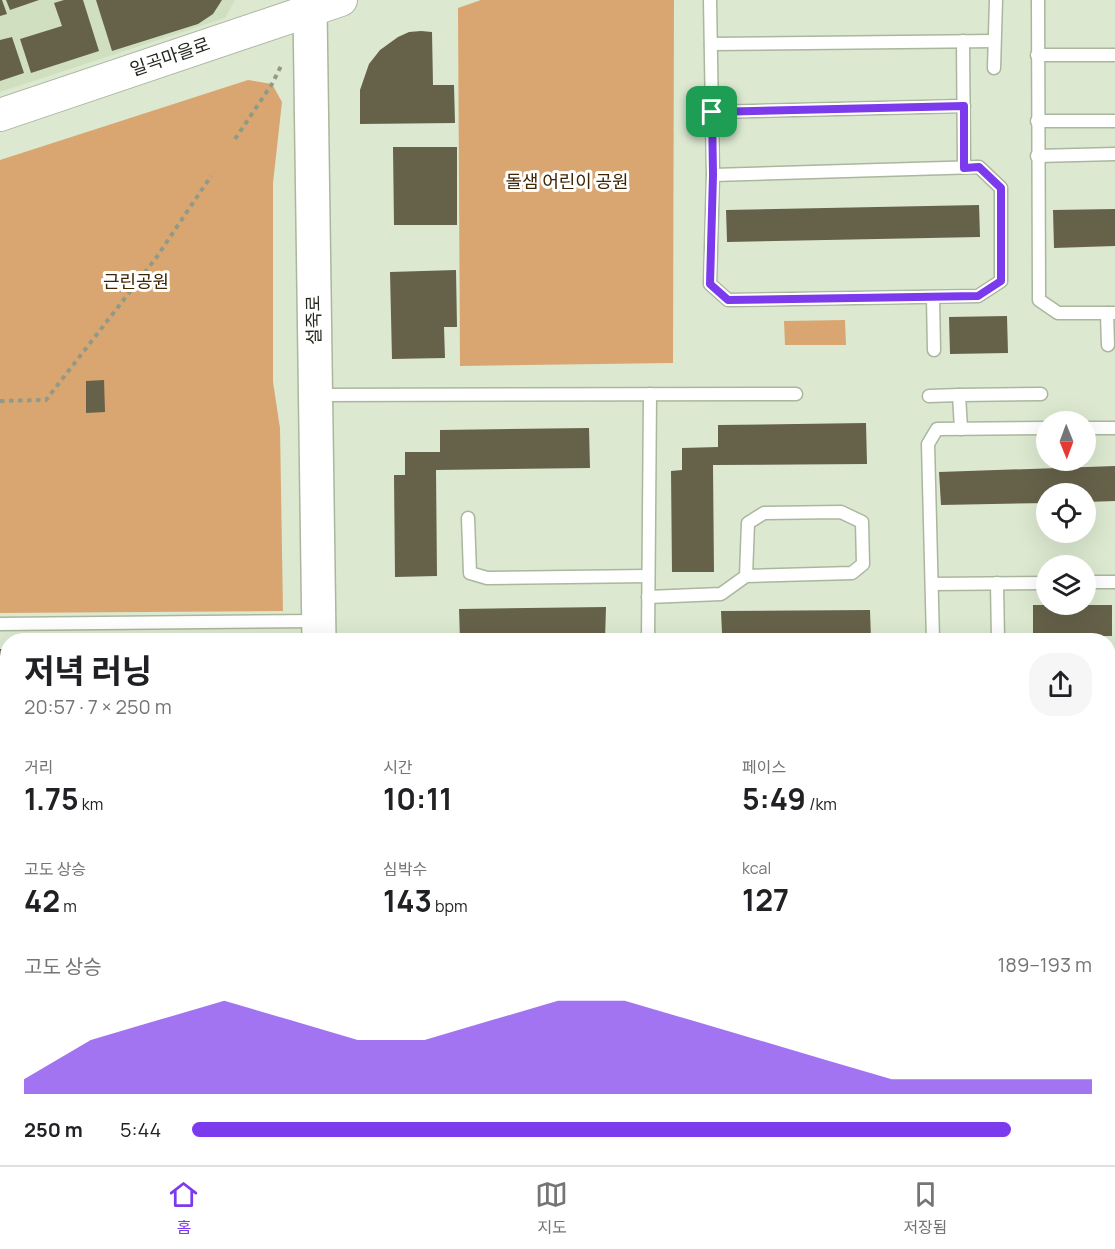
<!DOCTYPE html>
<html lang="ko">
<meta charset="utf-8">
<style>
:root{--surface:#fff;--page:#f6f6f6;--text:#202124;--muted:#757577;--line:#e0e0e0;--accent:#7c3aed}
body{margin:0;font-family:Manrope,"Noto Sans KR",sans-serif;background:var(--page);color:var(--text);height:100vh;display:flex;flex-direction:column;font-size:22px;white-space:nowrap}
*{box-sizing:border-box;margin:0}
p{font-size:20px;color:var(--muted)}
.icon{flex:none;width:33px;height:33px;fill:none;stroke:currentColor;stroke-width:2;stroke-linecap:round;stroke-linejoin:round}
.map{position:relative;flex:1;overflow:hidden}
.panel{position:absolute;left:0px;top:633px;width:1116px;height:532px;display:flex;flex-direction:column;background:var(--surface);border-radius:24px 24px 0 0;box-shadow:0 6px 24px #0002}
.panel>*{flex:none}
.needle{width:39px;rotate:179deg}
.tools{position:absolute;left:1036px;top:411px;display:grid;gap:12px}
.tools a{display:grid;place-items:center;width:60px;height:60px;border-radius:50%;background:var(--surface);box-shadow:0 6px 24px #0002;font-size:30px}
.pin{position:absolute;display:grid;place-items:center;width:51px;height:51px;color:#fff;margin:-26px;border-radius:12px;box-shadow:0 3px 9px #0006}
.round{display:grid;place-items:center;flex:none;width:63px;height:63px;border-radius:24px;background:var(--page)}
.headline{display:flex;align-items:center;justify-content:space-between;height:102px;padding:0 24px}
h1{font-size:33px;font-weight:700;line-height:45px}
.metrics{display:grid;grid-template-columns:repeat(3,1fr);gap:9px;height:102px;padding:6px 24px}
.metrics div{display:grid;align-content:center}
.metrics b{font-size:30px;font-weight:700}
.metrics small{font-size:16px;font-weight:400}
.metrics p{font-size:16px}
.chart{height:168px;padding:12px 24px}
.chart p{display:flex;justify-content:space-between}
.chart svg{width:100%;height:108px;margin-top:6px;fill:var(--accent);opacity:.7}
ul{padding:0 24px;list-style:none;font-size:20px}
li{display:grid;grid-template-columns:96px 72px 1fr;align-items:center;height:45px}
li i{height:15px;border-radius:8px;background:var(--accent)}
.dock{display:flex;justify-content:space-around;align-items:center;height:84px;border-top:2px solid var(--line);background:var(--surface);font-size:16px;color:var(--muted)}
.dock a{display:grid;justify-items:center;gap:3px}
.dock .on{color:var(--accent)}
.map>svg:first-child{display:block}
.built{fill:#cfdfc0}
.green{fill:#d9a671}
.building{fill:#66624a}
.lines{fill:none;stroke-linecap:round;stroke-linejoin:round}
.service-casing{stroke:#aab69e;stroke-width:15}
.minor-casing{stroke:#aab69e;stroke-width:28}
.tertiary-casing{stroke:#aab69e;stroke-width:34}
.secondary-casing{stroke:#aab69e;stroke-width:36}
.path{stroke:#909a87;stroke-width:4;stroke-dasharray:4.5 4.5;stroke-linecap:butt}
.service{stroke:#fff;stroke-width:12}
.minor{stroke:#fff;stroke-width:26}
.tertiary{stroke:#fff;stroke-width:32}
.secondary{stroke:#fff;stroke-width:33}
.route-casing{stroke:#fff;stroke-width:12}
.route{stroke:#7c3aed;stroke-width:8}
.labels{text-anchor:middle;stroke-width:6;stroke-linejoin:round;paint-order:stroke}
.street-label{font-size:18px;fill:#252a20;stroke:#fff}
.park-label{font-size:18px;fill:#402502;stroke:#fff}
</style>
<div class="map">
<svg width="1115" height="1165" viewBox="0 0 1115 1165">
<rect width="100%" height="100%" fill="#dce9d0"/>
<path class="built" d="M0,0H235L225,18L0,92Z"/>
<g class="green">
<path d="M481,0H674L673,363L460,366L458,8Z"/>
<path d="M248,80L272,84L282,102L273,183V382L280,428L283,611L0,613V160Z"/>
<path d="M845,320L846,345H785L784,321Z"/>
<path d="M1109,1061H1115V1165H906L907,1158H1108Z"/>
</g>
<g class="building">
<path d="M0,0H2L7,14L0,16Z"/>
<path d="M6,0H39L10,10Z"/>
<path d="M64,0H83L99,51L31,73L20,39L62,26L54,3Z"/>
<path d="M96,0H222L213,14L198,24L112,51Z"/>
<path d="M421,31L432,32L433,85H454L455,123L360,124V90L369,64L380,50L398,37L409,32Z"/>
<path d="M12,37L24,73L0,81V40Z"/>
<path d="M393,147H457V225H394Z"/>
<path d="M979,205L980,237L727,242L726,210Z"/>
<path d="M1115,209V246L1054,248L1053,210Z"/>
<path d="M456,270L457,327H444L445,358L392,359L390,272Z"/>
<path d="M1007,316L1008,353L950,354L949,317Z"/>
<path d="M104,380L105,412L86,413V381Z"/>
<path d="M866,423L867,464L713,465L714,572H672L671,471L682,470V448L718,447V425Z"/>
<path d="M589,428L590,468L436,470L437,576L395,577L394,475H405V452H440V430Z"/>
<path d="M1115,466V501L1086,502V494H1047V503L941,505L939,472Z"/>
<path d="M1033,605H1112V636L1033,637Z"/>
<path d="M606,607L605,640H460L459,609Z"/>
<path d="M870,610L871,640H686V634L722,633L721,611Z"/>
<rect x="0" y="649" width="8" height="58"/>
<rect x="1108" y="717" width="7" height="30"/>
<path d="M1108,910H1115V1055L1108,1056Z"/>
<rect x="0" y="958" width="8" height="29"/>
<path d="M0,1140H8V1158H52V1165H0Z"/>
<path d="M72,1158H251V1162L72,1164Z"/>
<path d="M360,1158H393L394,1165H360Z"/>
</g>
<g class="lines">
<g class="service-casing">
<g id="service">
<path d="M710,0L713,175L710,284L728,300L978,296L1001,281V188L979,167L713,175"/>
<path d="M1038,0L1039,300L1058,313H1115"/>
<path d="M963,41L964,167"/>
<path d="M711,44L994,41"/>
<path d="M1037,55H1115"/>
<path d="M994,68L996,0"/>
<path d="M712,112L964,106"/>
<path d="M1037,121H1115"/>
<path d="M1037,156L1115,154"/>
<path d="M933,297L934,350"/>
<path d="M1107,313L1108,345"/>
<path d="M316,395L796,394"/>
<path d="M929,396L959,395"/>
<path d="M1086,428H1115"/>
<path d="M961,429L959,395L1041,394"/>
<path d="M468,518L470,573L487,578L648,576"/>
<path d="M1086,582H1115"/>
<path d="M997,583L998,640"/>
<path d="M932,584L1047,583"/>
<path d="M648,597L721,594L746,576L748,523L764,513L841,512L862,522L863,564L852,573L746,576"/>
<path d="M0,624L317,621"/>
<path d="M648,640L650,394"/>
<path d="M933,640L928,444L937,429L1047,428"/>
<path d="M1108,658H1115"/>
<path d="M0,744H8"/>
<path d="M1108,778H1115"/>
<path d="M0,914H8"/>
<path d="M400,1158L399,1161L403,1165"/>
<path d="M628,1158L629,1165"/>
<path d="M274,1165V1158"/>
</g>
</g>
<g class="minor-casing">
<g id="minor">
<path d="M1108,862H1115"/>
<path d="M0,868H8"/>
</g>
</g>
<g class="tertiary-casing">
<path id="tertiary" d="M0,115L341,0"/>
</g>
<g class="secondary-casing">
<g id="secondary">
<path d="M307,0L310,10L319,640"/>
<path d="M317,1158V1165"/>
</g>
</g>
<g class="path">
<path d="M235,139L272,84L281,66"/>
<path d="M0,401L46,400L156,258L211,176"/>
<path d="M924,1165L925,1158"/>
</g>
<use href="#service" class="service"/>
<use href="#minor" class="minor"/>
<use href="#tertiary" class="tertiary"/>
<use href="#secondary" class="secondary"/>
</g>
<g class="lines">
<g class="route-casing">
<path id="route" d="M964,106V168L979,167L1001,188V281L978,296L728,300L710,284L713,175L712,112Z"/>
</g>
<use href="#route" class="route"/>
</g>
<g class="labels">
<g class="street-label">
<text transform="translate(170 57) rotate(-19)" y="6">일곡마을로</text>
<text transform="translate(314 320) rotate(-91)" y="6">설죽로</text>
</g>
<g class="park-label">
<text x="567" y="188">돌샘 어린이 공원</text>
<text x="136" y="288">근린공원</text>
</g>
</g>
</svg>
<div class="tools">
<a><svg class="needle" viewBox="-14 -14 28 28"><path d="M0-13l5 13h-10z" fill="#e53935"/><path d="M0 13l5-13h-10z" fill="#757577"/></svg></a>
<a><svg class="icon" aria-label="locate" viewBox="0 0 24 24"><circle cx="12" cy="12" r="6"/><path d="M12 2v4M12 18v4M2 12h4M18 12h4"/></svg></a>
<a><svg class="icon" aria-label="layers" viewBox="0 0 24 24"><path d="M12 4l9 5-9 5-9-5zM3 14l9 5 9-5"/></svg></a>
</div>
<div class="pin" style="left:712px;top:112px;background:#1e9e55"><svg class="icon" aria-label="arrive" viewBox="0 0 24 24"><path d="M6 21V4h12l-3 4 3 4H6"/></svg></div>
<section class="panel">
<div class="headline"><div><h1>저녁 러닝</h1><p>20:57 · 7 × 250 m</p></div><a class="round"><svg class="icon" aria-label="share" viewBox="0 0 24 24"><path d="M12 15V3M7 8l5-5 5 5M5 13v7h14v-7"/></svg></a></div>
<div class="metrics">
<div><p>거리</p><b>1.75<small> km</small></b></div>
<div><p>시간</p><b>10:11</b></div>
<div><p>페이스</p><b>5:49<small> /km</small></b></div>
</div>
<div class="metrics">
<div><p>고도 상승</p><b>42<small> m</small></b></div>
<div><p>심박수</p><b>143<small> bpm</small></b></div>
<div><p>kcal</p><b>127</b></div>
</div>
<div class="chart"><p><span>고도 상승</span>189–193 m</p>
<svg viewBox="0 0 160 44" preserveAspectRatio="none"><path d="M0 44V38L10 22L20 14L30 6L40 14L50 22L60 22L70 14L80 6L90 6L100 14L110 22L120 30L130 38L140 38L150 38L160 38V44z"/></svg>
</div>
<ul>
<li><b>250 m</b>5:44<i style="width:91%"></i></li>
</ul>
</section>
</div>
<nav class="dock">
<a class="on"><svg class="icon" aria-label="home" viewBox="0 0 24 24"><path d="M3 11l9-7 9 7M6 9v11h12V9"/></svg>홈</a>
<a><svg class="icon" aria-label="map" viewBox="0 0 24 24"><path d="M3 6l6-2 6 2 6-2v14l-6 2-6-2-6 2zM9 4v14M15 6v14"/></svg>지도</a>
<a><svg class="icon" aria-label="saved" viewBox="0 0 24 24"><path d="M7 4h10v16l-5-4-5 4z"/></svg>저장됨</a>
</nav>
